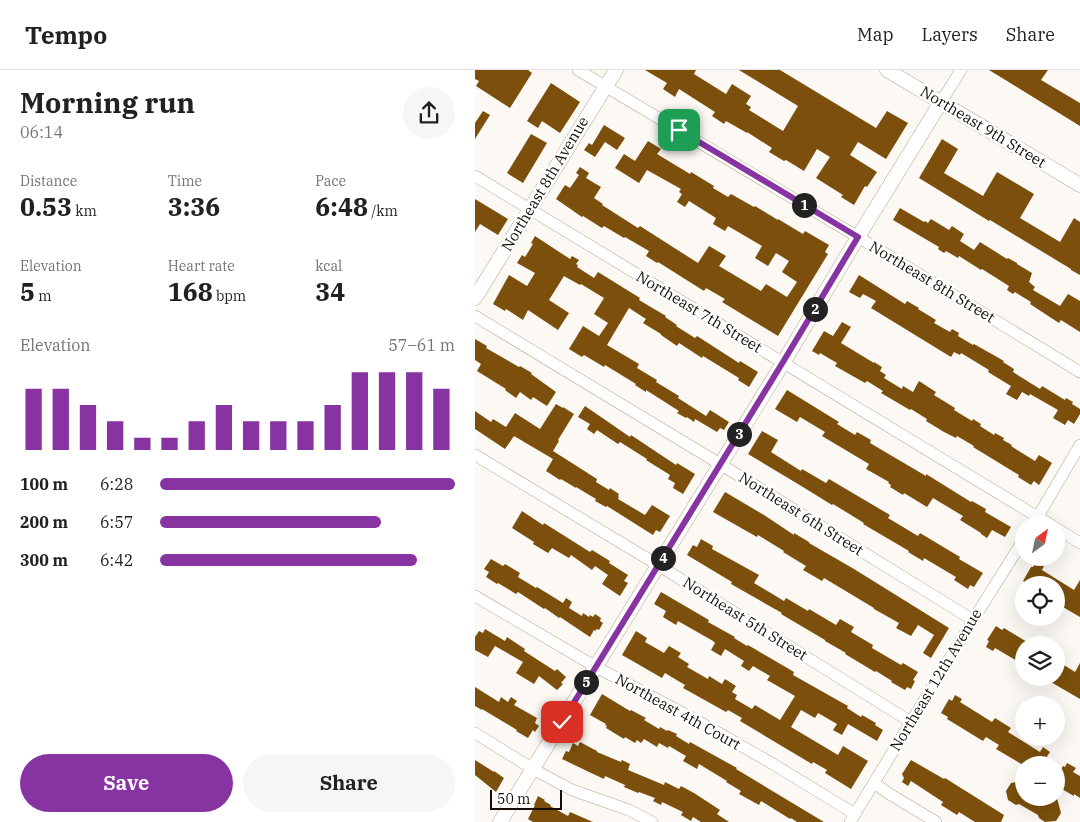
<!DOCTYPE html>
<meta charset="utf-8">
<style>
:root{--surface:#fff;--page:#f6f6f6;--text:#202124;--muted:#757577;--line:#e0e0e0;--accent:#8733a1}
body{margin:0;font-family:"IBM Plex Serif",serif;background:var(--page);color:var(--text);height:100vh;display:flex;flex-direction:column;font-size:19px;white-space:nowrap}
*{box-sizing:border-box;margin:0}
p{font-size:16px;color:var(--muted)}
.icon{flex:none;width:28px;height:28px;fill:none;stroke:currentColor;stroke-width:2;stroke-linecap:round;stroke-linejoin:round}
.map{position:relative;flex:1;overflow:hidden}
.panel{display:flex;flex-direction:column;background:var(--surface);width:475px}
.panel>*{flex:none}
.needle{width:32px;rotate:33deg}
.buttons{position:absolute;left:540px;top:446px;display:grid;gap:10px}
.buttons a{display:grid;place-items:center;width:50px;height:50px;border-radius:50%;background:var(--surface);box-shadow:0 5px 20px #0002;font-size:25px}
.scale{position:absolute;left:15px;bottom:12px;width:72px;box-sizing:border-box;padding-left:5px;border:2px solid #140e07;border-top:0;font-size:14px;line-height:18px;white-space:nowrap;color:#140e07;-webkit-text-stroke:4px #fff;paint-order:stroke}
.pin{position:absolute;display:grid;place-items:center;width:42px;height:42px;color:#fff;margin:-21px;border-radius:10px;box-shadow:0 2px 8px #0006}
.km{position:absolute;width:25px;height:25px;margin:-12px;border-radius:50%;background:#222;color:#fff;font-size:14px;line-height:25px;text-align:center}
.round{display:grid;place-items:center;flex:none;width:52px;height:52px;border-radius:26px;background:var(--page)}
.summary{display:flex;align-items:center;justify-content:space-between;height:85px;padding:0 20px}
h1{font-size:28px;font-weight:800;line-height:38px}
.stats{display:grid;grid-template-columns:repeat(3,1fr);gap:8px;height:85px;padding:5px 20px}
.stats div{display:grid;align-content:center}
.stats b{font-size:25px;font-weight:800}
.stats small{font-size:14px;font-weight:400}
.stats p{font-size:14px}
.chart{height:140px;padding:10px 20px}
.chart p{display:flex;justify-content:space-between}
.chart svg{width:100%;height:90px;margin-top:5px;stroke:var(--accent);stroke-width:6}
.button{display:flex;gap:10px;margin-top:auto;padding:10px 20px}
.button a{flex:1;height:58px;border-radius:30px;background:var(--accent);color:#fff;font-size:20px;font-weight:800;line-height:58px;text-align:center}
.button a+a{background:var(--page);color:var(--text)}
ul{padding:0 20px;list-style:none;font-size:16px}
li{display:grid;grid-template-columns:80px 60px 1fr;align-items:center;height:38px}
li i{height:12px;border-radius:6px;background:var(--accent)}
header{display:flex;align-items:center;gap:30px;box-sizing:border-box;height:70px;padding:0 25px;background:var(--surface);border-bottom:1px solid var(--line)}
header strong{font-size:24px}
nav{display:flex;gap:28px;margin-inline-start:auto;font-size:18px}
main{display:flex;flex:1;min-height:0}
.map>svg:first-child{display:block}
.building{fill:#7c500c}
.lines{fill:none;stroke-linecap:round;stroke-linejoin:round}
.minor-casing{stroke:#b7a48f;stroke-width:12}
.tertiary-casing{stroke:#b7a48f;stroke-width:15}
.minor{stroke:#fff;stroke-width:11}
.tertiary{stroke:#fff;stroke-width:14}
.route-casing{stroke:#fff;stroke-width:10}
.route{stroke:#8733a1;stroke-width:6}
.labels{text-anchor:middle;stroke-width:5;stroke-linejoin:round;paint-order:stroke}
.street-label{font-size:15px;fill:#140e07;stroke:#fff}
</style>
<header>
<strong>Tempo</strong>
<nav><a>Map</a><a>Layers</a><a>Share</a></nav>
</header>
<main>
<section class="panel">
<div class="summary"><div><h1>Morning run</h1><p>06:14</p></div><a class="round"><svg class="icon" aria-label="share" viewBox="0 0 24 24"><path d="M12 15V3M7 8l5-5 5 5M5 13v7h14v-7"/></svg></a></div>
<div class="stats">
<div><p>Distance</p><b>0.53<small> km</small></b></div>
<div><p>Time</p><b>3:36</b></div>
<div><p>Pace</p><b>6:48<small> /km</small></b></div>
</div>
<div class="stats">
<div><p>Elevation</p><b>5<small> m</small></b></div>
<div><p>Heart rate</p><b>168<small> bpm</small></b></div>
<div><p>kcal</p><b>34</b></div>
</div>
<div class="chart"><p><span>Elevation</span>57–61 m</p>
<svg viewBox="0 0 160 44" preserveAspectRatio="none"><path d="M5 44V14M15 44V14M25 44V22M35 44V30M45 44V38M55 44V38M65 44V30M75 44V22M85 44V30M95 44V30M105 44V30M115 44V22M125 44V6M135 44V6M145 44V6M155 44V14"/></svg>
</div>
<ul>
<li><b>100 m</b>6:28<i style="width:100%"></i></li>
<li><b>200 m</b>6:57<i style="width:75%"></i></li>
<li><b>300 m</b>6:42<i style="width:87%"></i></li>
</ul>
<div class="button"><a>Save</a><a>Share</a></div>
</section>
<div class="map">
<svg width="605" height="752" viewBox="0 0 605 752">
<rect width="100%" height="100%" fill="#fcf8f3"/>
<g class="building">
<path d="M0,0H53L57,3L35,38L1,16L4,11L0,9Z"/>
<path d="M170,0H221L219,4L251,24L257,14L276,26L271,34L276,37L274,40L308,61L323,36L264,0H305L401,58L412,41L433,53L411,89L383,72L375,85L402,102L392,117L390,116L379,135L366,127L368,125L341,108L355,87L342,79L329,101L311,90L309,91L294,82L297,78L272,62V63L251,51L249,54L237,46L240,42L204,19L200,27L188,19L192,13Z"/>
<path d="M514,0H573L566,10L605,33V56Z"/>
<path d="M76,13L105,32L85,63L67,51L63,58L52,51Z"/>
<path d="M8,41L15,45L0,69V53Z"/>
<path d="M129,55L150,68L142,80L130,72L120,87L109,80L114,73L117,75Z"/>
<path d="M56,64L72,73L48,113L32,103Z"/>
<path d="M467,69L483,79L469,103L508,126L522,102L544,115L559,124L545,148L585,172L599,148L605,152V205L596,200V199L515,150L514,151L444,108Z"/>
<path d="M173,71L186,79L182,84L215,104L216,102L239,116L238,118L253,127L256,124L279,137L280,136L303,150V149L328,164L330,161L354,175L350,182L353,184L303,266L247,232L250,229L231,218L229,221L183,192L182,193L171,186L174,181L150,167L149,168L129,156L127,158L108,146L107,147L81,129L90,115L95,118L104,105L101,103L105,97L114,103L111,108L126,117L119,128L128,134L127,135L163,158L165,156L223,193L234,176L251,186L244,196L286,221L291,214L312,227L322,212L307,202L314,191L301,183L293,196L280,188L287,176L253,156L250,161L238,154L241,148L214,131L210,137L202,132L207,124L204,122L206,119L172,100L164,113L140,98L149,84L160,91Z"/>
<path d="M0,129L33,149L23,165L5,154L0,162Z"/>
<path d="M425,138L449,152L450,151L453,153L456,149L474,160L477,156L489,164L485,171L499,180L505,172L532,189L533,188L542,193V194L557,203L554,212L560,217L558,220L585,236L593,224L605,231V262L586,250L584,253L555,234L556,232L540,222L538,224L532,220L534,216L507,199L506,200L484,186L483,188L471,181L469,183L463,179L464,177L418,150Z"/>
<path d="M60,166L95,189L97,186L104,190L101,194L103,195L102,197L119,208L123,202L165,228L164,230L191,246L190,247L202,255L201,256L220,268L222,266L264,293L265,291L283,302L274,317L263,310L264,308L228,286L227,288L204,273L202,276L186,265V264L168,253L171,249L154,238L132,275L164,294L162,298L182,310L181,312L204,326L203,328L231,346L235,340L254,352L249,360L245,358L242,362L220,349L219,352L212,347L211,348L202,343L204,341L171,320V322L160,315L161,314L130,295L129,297L109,285L107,287L94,279L108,256L124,266L133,253L119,244L129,228L106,214L105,215L89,206L74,230L94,243L83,260L53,240L48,250L31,239L30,241L18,234L34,205L52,216L60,203L42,193L47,185L50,187L58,174L56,173Z"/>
<path d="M384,205L430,234L432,231L444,238L443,239L461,250L459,253L475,262L477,259L484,263L483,266L498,275L499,274L529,291L528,292L539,299L538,302L565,319L567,316L590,330L591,328L598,332L597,334L605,339V344L599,354L593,350L590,355L578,348L583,340L555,324L554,326L547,322L542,330L531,324L536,316L513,302L514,300L486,283L485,285L479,282L476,287L396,238L401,231L388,224L385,228L374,222Z"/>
<path d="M367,252L376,257L366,273L399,293V292L407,297L405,301L411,305L409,308L427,319L428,316L438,322L444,311L461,322L459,325L480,338L479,340L497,351L498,349L506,354L505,356L519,365L520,363L529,368L528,370L537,375L536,376L560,391L564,385L577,393L564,415L559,411L556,415L543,407L544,405L498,377L499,376L482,366L481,368L469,362L451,351L452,349L436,339L435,340L406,323L408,321L392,311L390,313L360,296L362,293L345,283L344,285L337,281L349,261L358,266Z"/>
<path d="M0,269L12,276L11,278L44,297L45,296L57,303L56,304L81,322L72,336L58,327L56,330L45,322L41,328L30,320L31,319L2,301L6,294L0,290Z"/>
<path d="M312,320L364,352L362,354L380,365L382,362L396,370L395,373L451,406V404L496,432L497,431L511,439L510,442L536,457L530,467L517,460L512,468L506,464V463L485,450L488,446L458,428L452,437L429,423L428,425L415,417L416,415L413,413L414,412L391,399L394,394L347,366L350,362L325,347L322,352L300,339Z"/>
<path d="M81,334L88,338V337L99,344L83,370L84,371L78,381L122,409L121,412L134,420L135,418L144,424L143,426L144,427L143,429L170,445L177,435L195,446L185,462L181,460L178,465L132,436L131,437L120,431L121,429L101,417V418L86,409L85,410L71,401L78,389L39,366L30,379L0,359V341L16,352L18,349L31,357L40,343L65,359Z"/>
<path d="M110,336L155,367L156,365L201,395L202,393L220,404L208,424L198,418L200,413L193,409L195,405L171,390L172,389L145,372L143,374L122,360L119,364L112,359L115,354L103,347Z"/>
<path d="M287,361L303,370L296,382L326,401L327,399L351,413L354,409L376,422L415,445L413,448L443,466L445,463L485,487L484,489L508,503L499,517L495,515L493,519L479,510L481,507L449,488L448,491L433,482L434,481L388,454L389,453L358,434L357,435L323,414L273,384Z"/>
<path d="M250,422L289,445L319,465V463L334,472V473L379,499L474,558L456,588L448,583L459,565L443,555L436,566L421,558L424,553L399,539V538L349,508L347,511L328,500L331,496L308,482L309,481L283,465L282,467L238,442Z"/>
<path d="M47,441L68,455L69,453L115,482L117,480L135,491L134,493L153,505L149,511L153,513L145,526L127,514L133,505L120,496L117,500L96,485L94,488L77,478L73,483L58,474L59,472L37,458Z"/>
<path d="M226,469L238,476L237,479L284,505L279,513L309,531L311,528L333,541L334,539L361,555L365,549L379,557L376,562L398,575L397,578L426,595L428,593L443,602L438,610L440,611L436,619L432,617L430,620L416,612L417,611L401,601L400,602L370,584L371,583L350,571V570L306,544L307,543L256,514L257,512L212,485L218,475L222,477Z"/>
<path d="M16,489L28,496L30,494L45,503L43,507L61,518L62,517L88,533L91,528L97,532L94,538L107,546L108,543L114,547L115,545L118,547L120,544L126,548L125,551L128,553L124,560L122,559L120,561L119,560L115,567L85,547L84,548L70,538L69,539L43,522L41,524L23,513L22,514L11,507L14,502L9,499Z"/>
<path d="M562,491L569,496L567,500L599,520L605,510V547L581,533V515H555L548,511L556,497H558Z"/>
<path d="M186,522L234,550L233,552L260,567L259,568L272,576L273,575L319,602L318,605L373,636L372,638L386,647L387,645L401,653L400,655L408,660L402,671L373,654L367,665L358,660L362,654L343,643L340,648L326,640L316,657L363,685L368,676L393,691L376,719L350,703L352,700L338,692L337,694L265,651L267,648L253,640L251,642L217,623L208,618L210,615L190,603L187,608L147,585L161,561L172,568L170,572L189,583L194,576L206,583L203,587L214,594L212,597L233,609L234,606L247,614L250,609L261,616L257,622L262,625L260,629L277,639L280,635L305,650L320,626L292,610L295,606L278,596L274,601L266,596L269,591L250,579L246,586L236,580L240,573L238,571L203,551L201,555L188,547L191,541L179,534Z"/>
<path d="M521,556L527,560L529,558L557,575H549V595L520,578L518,581L511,577L514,571L512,570Z"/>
<path d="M10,559L30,571L32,567L50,579L49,581L80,601L82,599L91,607L86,613L88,614L82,620L64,606L59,614L41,603L48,592L20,576L13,587L0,580V567L4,561L8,563Z"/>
<path d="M581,590L600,602L605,593V629L569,608H581Z"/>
<path d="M0,617L24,632L26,627L33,632L36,627L42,631L39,635L62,648L60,653L64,656L60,662L58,660L53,668L41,661L42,660L7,639V640L0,636Z"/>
<path d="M127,624L155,641L156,640L171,648L169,650L184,659L185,657L192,661L193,660L202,664L201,666L214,674L215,672L262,698L261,699L349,752H322L316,748L315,749L286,731L284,735L264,724L266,721L251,712L252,711L224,694L222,699L208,691L211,686L194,676L193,678L184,673L182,677L169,669L166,673L162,670L160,673L150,667L149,669L131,658L132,656L130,655L131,654L115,645Z"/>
<path d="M480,625L487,629L485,632L517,652L520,648L536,658L533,662L565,682L568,677L575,682L571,688L574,689L570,695H548L521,679L524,675L511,667L508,671L472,649L473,647L466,643L474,629L477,631Z"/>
<path d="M105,672L122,681V682L146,692L147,690L155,694L153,700L189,715L190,712L204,719L206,716L219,723L245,740L242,744L254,752H226L218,747L216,751L206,745L208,742L187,732L186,735L178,731L180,728L164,722L163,723L149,717L150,715L130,706L129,709L114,702L87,689L91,681L94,682L98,673L103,676Z"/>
<path d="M0,690L19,702V701L29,708L21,722L0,705Z"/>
<path d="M436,690L469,709L470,708L529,745L526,752H500L484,742L482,745L466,735L468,732L436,711L433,716L427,712L429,708L427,704Z"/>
<path d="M592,693L601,698L598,702L605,706V728L599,724V726L585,718L586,716L581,713V708L588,696L590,697Z"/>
<path d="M549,710V728H570L572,729L582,728L586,743L581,751L570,752L564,748L563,745L544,734L541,735L533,730L531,721L536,713Z"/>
<path d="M63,726L70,730L69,731L76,735L75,736L93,746L95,742L118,752H58L53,749L60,735H59Z"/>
</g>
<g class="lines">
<g class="minor-casing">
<g id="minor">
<path d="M103,0L383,167L605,302"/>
<path d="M466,32L486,0"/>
<path d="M0,106L576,455"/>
<path d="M0,246L245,394L498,550"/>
<path d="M0,385L183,495L436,652"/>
<path d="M558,455L605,375"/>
<path d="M581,458L605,473"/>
<path d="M0,526L121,597L223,651L298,694L380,744"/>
<path d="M0,663L58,699L97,720L154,740L177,752"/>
<path d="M399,713L413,723L461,752"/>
<path d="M375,752L498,550L549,469"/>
</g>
</g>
<g class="tertiary-casing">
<g id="tertiary">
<path d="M412,0L605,115"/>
<path d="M0,228L141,0"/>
<path d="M25,752L308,293L383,167L466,32"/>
</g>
</g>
<use href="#minor" class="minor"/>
<use href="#tertiary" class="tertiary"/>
</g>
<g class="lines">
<g class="route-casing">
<path id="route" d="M87,652L308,292L383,167L204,60"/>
</g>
<use href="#route" class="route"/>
</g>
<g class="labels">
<g class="street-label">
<text transform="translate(508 57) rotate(31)" y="5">Northeast 9th Street</text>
<text transform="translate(70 114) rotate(-59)" y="5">Northeast 8th Avenue</text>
<text transform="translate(457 212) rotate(31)" y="5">Northeast 8th Street</text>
<text transform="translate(224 242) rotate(31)" y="5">Northeast 7th Street</text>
<text transform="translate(326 444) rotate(32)" y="5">Northeast 6th Street</text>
<text transform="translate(270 549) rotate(32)" y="5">Northeast 5th Street</text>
<text transform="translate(461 610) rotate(-59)" y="5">Northeast 12th Avenue</text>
<text transform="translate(203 642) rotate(29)" y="5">Northeast 4th Court</text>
</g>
</g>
</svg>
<div class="buttons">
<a><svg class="needle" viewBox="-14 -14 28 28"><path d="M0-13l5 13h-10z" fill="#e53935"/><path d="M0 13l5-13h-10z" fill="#757577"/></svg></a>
<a><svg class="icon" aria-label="locate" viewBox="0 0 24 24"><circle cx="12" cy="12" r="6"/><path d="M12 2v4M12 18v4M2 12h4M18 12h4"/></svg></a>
<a><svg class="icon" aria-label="layers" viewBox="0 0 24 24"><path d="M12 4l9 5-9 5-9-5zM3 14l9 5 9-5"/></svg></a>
<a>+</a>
<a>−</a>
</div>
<div class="scale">50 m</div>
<div class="pin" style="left:204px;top:60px;background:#1e9e55"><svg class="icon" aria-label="arrive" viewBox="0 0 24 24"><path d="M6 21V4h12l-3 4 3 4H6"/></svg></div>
<div class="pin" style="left:87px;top:652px;background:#d93025"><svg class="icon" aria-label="check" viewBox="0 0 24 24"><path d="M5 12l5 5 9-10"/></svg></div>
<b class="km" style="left:329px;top:135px">1</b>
<b class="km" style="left:340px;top:239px">2</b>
<b class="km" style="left:264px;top:364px">3</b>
<b class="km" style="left:188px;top:488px">4</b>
<b class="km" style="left:111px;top:612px">5</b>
</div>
</main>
